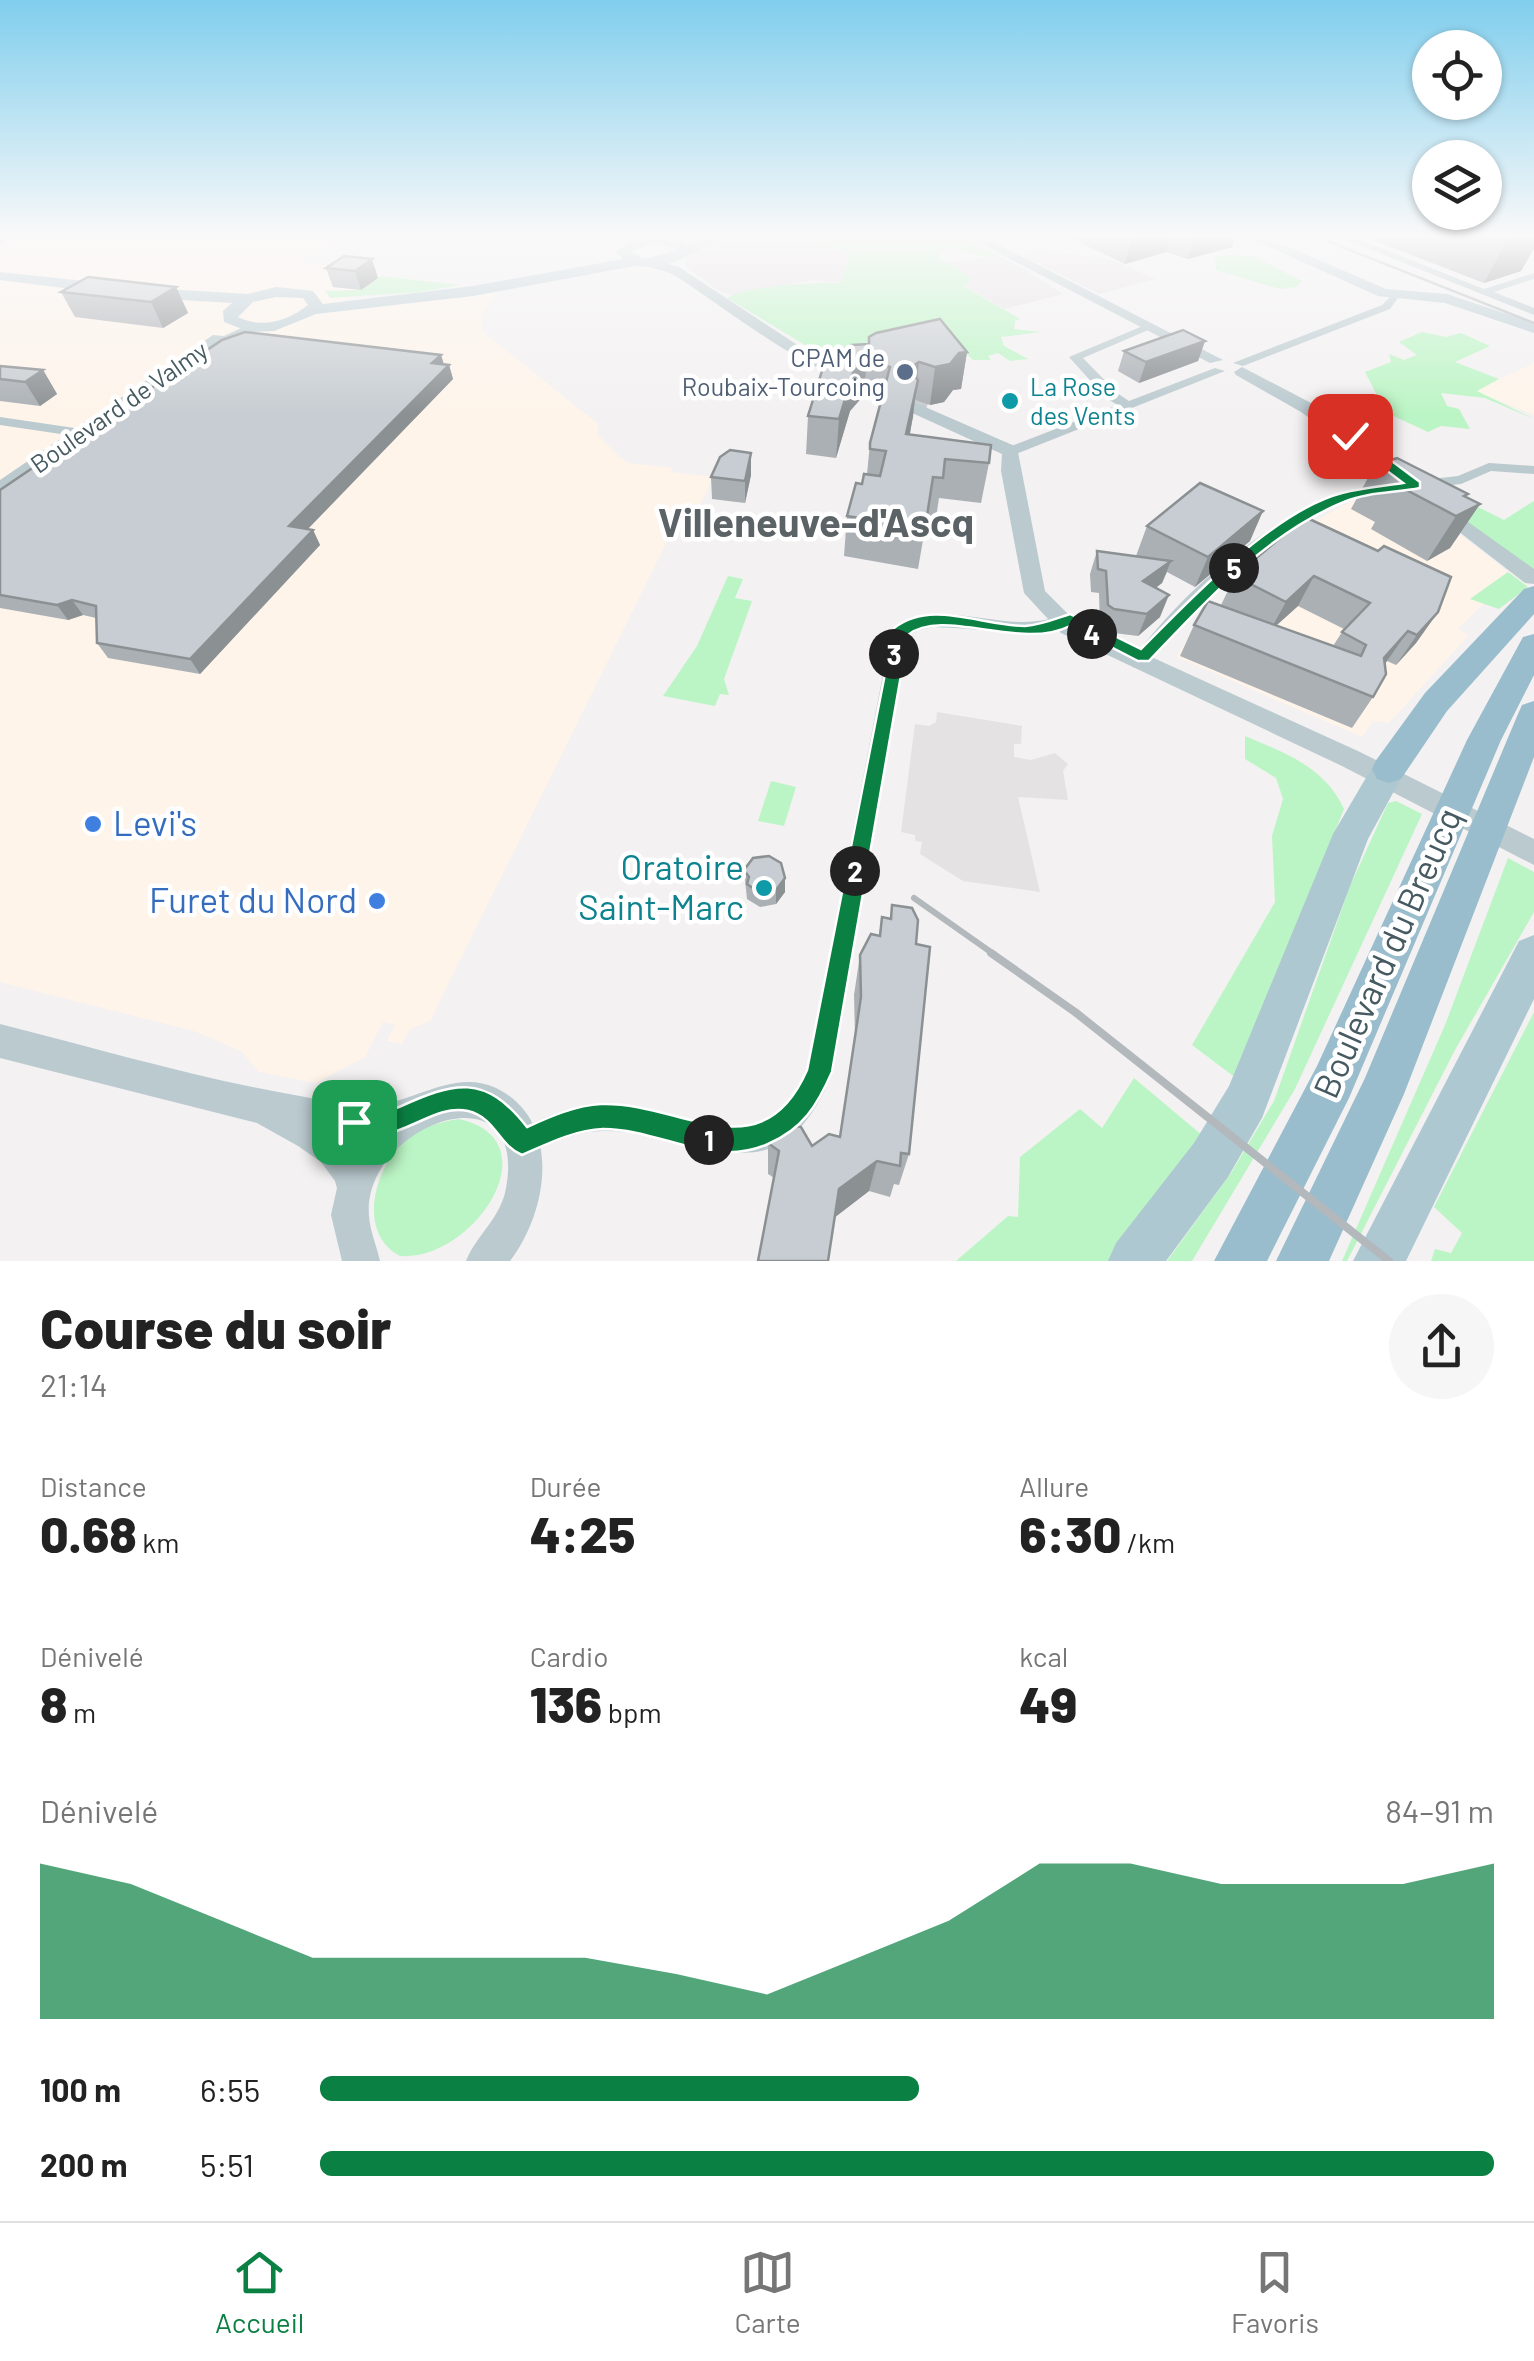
<!DOCTYPE html>
<html lang="fr">
<meta charset="utf-8">
<style>
:root{--surface:#fff;--page:#f6f6f6;--text:#222;--muted:#767676;--line:#e0e0e0;--accent:#0b8043}
body{margin:0;font-family:Barlow,sans-serif;background:var(--page);color:var(--text);height:100vh;display:flex;flex-direction:column;font-size:38px;white-space:nowrap}
*{box-sizing:border-box;margin:0}
p{font-size:32px;color:var(--muted)}
.icon{flex:none;width:55px;height:55px;fill:none;stroke:currentColor;stroke-width:2;stroke-linecap:round;stroke-linejoin:round}
.map{position:relative;height:1261px;overflow:hidden}
.panel{display:flex;flex-direction:column;background:var(--surface);flex:1}
.panel>*{flex:none}
.tools{position:absolute;left:1412px;top:30px;display:grid;gap:20px}
.tools a{display:grid;place-items:center;width:90px;height:90px;border-radius:50%;background:var(--surface);box-shadow:0 2px 8px #0004;font-size:50px}
.pin{position:absolute;display:grid;place-items:center;width:85px;height:85px;color:#fff;margin:-42px;border-radius:20px;box-shadow:0 5px 15px #0006}
.km{position:absolute;width:50px;height:50px;margin:-25px;border-radius:50%;background:#222;color:#fff;font-size:28px;line-height:50px;text-align:center}
.round{display:grid;place-items:center;flex:none;width:105px;height:105px;border-radius:52px;background:var(--page)}
.headline{display:flex;align-items:center;justify-content:space-between;height:170px;padding:0 40px}
h1{font-size:55px;font-weight:800;line-height:75px}
.figures{display:grid;grid-template-columns:repeat(3,1fr);gap:15px;height:170px;padding:10px 40px}
.figures div{display:grid;align-content:center}
.figures b{font-size:50px;font-weight:800}
.figures small{font-size:28px;font-weight:400}
.figures p{font-size:28px}
.chart{height:280px;padding:20px 40px}
.chart p{display:flex;justify-content:space-between}
.chart svg{width:100%;height:180px;margin-top:10px;fill:var(--accent);opacity:.7}
ul{padding:0 40px;list-style:none;font-size:32px}
li{display:grid;grid-template-columns:160px 120px 1fr;align-items:center;height:75px}
li i{height:25px;border-radius:12px;background:var(--accent)}
.tabs{display:flex;justify-content:space-around;align-items:center;height:140px;border-top:2px solid var(--line);background:var(--surface);font-size:28px;color:var(--muted)}
.tabs a{display:grid;justify-items:center;gap:5px}
.tabs .active{color:var(--accent)}
.map>svg:first-child{display:block}
.commercial{fill:#fef4ea}
.education{fill:#e5e2e3}
.green{fill:#bcf5c5}
.lines{fill:none;stroke-linecap:round;stroke-linejoin:round}
.tertiary-tunnel{stroke:#c8cbcd;stroke-width:18;stroke-dasharray:18 9;stroke-linecap:butt}
.minor{fill:#bacacf;fill-rule:evenodd}
.tertiary{fill:#bacacf;fill-rule:evenodd}
.secondary{fill:#bbcdd4;fill-rule:evenodd}
.primary{fill:#aec8d2;fill-rule:evenodd}
.trunk{fill:#99bdcc;fill-rule:evenodd}
.rail-far2{stroke:#b2b8bc;stroke-width:2.5}
.rail-far1{stroke:#b2b8bc;stroke-width:6}
.rail{stroke:#b2b8bc;stroke-width:8}
.wall{fill:#abb0b5;fill-rule:evenodd}
.shaded-wall{fill:#8b9093}
.building{fill:#c7cdd2;stroke:#8b9093;stroke-width:2.5}
.route{fill:#0b8043;stroke:#fff;stroke-width:2.5}
.service-dot{fill:#5c6f8a;stroke:#fff;stroke-width:4}
.culture-dot{fill:#0f9aa8;stroke:#fff;stroke-width:4}
.shop-dot{fill:#3f7fe0;stroke:#fff;stroke-width:4}
.labels{text-anchor:middle;stroke-width:9;stroke-linejoin:round;paint-order:stroke}
.far-service-label{font-size:25px;fill:#4e5e75;stroke:#fff;text-anchor:end}
.far-culture-label{font-size:25px;fill:#0d838f;stroke:#fff;text-anchor:start}
.far-street-label{font-size:25px;fill:#465a61;stroke:#fff}
.near-shop-label{font-size:35px;fill:#366cbe;stroke:#fff;text-anchor:start}
.near-culture-label{font-size:35px;fill:#0d838f;stroke:#fff;text-anchor:end}
.near-street-label{font-size:35px;fill:#465a61;stroke:#fff}
.district-label{font-size:40px;font-weight:bold;fill:#5c6367;stroke:#fff}
</style>
<div class="map">
<svg width="1534" height="1261" viewBox="0 0 1534 1261">
<rect width="100%" height="100%" fill="#f3f1f1"/>
<g class="commercial">
<path d="M0,237H343L299,264L349,266L361,290L332,308L500,290L481,314L482,331L598,424L597,434L620,457L628,463L673,468L671,472L713,477L695,517L680,515L430,1021L410,1029L402,1044L387,1041L395,1025L383,1022L365,1057L316,1083L259,1072L241,1051L194,1031L0,982Z"/>
<path d="M1534,363V415L1475,391L1499,379Z"/>
<path d="M1405,492L1508,572L1471,598L1484,603L1458,629L1469,635L1389,723L1373,721L1362,737L1177,657L1195,625L1288,546L1318,526L1315,521L1354,500Z"/>
</g>
<g class="education">
<path d="M735,237L815,240L850,255L841,283L814,280L732,295L717,290L685,266L686,258L703,244Z"/>
<path d="M1040,250L1110,259L1156,279L1099,294L1021,255Z"/>
<path d="M999,256L1021,267L1063,294L1004,309L964,285L970,280L944,263Z"/>
<path d="M937,712L1022,726L1021,744H1014V757L1031,760L1055,753L1068,764L1063,771L1068,800L1018,797L1040,892L963,881L920,854L922,842L915,841V835L901,832L915,724L929,726L936,722Z"/>
</g>
<g class="green">
<path d="M787,237H954L967,238L999,256C977,259 965,248 944,249L938,256L971,279L964,286L1020,319L1015,321L1014,329L1041,332L1001,337L1004,346L1028,359L1010,361L998,353L988,356L991,360H973L968,355L840,366L727,298C745,286 817,282 841,283L850,255L815,240Z"/>
<path d="M1231,255L1256,257L1302,281L1296,287L1280,289L1216,270L1214,258Z"/>
<path d="M381,276L460,285L419,292L330,298L325,291L361,290Z"/>
<path d="M1422,332L1446,337L1461,333L1490,346L1455,362L1499,379L1477,391L1534,419L1485,398L1441,393L1447,406L1459,409L1470,429L1441,426L1428,432L1374,407L1381,403L1365,372L1391,362L1389,354L1404,360L1417,355L1399,342Z"/>
<path d="M1534,501V574L1446,507L1468,502L1504,520Z"/>
<path d="M1508,572L1528,587L1499,609L1470,599Z"/>
<path d="M728,576L743,579L735,598L752,601L724,679L729,695L720,694L715,706L663,696L697,646Z"/>
<path d="M1245,736C1285,753 1325,767 1344,809L1236,1078L1192,1045L1275,902L1272,836L1283,799L1276,778L1245,759Z"/>
<path d="M771,781L796,787L784,826L758,821Z"/>
<path d="M1396,801L1422,814L1295,1089L1192,1261H1167L1231,1173L1274,1101L1350,886L1388,803Z"/>
<path d="M1508,858L1534,872V912L1455,1050L1347,1261H1342L1445,1025Z"/>
<path d="M1534,1012V1261H1431L1435,1249L1451,1253L1462,1233L1434,1207Z"/>
<path d="M1134,1078L1203,1136L1110,1261H956L1008,1216L1018,1217L1020,1157L1080,1109L1102,1128Z"/>
<path d="M459,1119C554,1140 474,1261 400,1256C357,1233 374,1170 403,1143C419,1128 438,1122 459,1119Z"/>
</g>
<g class="lines">
<path class="tertiary-tunnel" d="M889,390L927,406"/>
<g class="minor">
<path d="M0,237H13L0,244Z"/>
<path d="M1339,237H1353L1484,289L1534,273V279L1494,292L1534,308V315Z"/>
<path d="M1395,292L1400,295L1390,309L1243,366L1233,363L1382,305Z"/>
<path d="M1145,325L1155,327L1083,358L1117,393L1129,401L1215,368L1225,371L1016,454H1006V448L1118,405L1107,399L1069,357Z"/>
<path d="M0,417L81,429L88,433L81,437L0,425Z"/>
<path d="M1489,463L1534,466V474L1491,471L1461,484L1423,488L1416,484L1423,480L1458,476Z"/>
<path d="M1382,486L1389,490L1387,493C1375,496 1361,496 1349,500C1278,525 1189,607 1146,668H1134L1131,663L1134,658C1180,594 1262,523 1337,495C1351,489 1367,488 1382,486Z"/>
<path d="M1070,613L1079,619L1076,623C1025,640 985,628 933,627L919,630L908,636L833,1072C776,1210 705,1129 603,1131C574,1131 548,1145 522,1156L512,1152L508,1142L512,1132C543,1119 575,1102 609,1103C651,1106 735,1140 771,1119C789,1108 798,1088 807,1069L891,633C921,599 983,622 1023,622C1040,622 1054,618 1070,613Z"/>
</g>
<g class="tertiary">
<path d="M968,237H984L1223,360L1210,363Z"/>
<path d="M646,258L679,267L802,348L862,376C834,396 703,291 672,274C663,270 651,268 641,265L639,262Z"/>
<path d="M252,323L259,327L257,330L213,355H203L0,495V480L213,335L224,336Z"/>
<path d="M1242,367L1313,404L1417,479L1415,483H1401L1301,412L1236,375L1234,372Z"/>
<path d="M916,403L1017,447L1045,591L1077,623L1360,752L1534,839V865L1342,766L1061,633L1024,593L1001,471L1002,454L910,412L908,408Z"/>
<path d="M1443,504L1534,569V584L1525,583L1436,514L1433,510Z"/>
<path d="M0,1024C96,1048 192,1077 289,1094C314,1098 340,1106 364,1106C409,1107 452,1067 496,1088C563,1121 548,1211 510,1261H466C477,1234 501,1218 506,1188C529,1064 362,1125 369,1216C370,1231 377,1247 380,1261H342L331,1215L337,1188L335,1181L321,1162L298,1146L257,1123L0,1058ZM348,1139L359,1141L355,1147Z"/>
</g>
<g class="secondary">
<path d="M676,237L688,245L706,237H726L675,262L657,267L635,266L473,296L316,314L274,331L250,332L224,322L223,311L232,303L149,298L141,293L149,288L248,294L276,287L313,291L323,304L473,286L623,259L616,252L636,237ZM654,242L677,250L645,259L631,252ZM276,297L303,298L308,305C288,321 262,329 238,317L253,302Z"/>
<path d="M1247,237H1266L1386,289L1447,294L1534,323V333L1445,303L1378,296Z"/>
<path d="M0,272L104,283L112,288L104,293L0,280Z"/>
</g>
<g class="primary">
<path d="M1389,755L1401,759L1406,769L1368,839L1262,1118L1228,1177L1166,1261H1108L1116,1243L1194,1143L1229,1086L1333,834L1377,759Z"/>
<path d="M1534,935V999L1406,1261H1353L1519,941Z"/>
</g>
<g class="trunk">
<path d="M1534,586V614L1447,711L1401,779L1389,783L1377,779L1372,769L1377,759L1425,693L1524,589Z"/>
<path d="M1534,634V675L1501,740L1349,1098L1267,1261H1214L1317,1066L1467,740L1523,637Z"/>
<path d="M1534,701V757L1404,1094L1329,1261H1276L1365,1078L1518,714L1522,705Z"/>
</g>
<path class="rail-far2" d="M1317,237L1534,323"/>
<path class="rail-far1" d="M914,898L995,955"/>
<path class="rail" d="M991,953L1075,1012L1389,1261"/>
</g>
<g class="wall">
<path d="M1068,237H1235L1232,247L1188,259L1166,252L1125,264Z"/>
<path d="M1371,237H1534V248L1521,271L1484,283L1370,239Z"/>
<path d="M344,256L378,278L361,290L333,287L326,268Z"/>
<path d="M176,287L188,313L163,328L75,317L61,292Z"/>
<path d="M1205,341L1198,361L1139,383L1118,371L1124,351Z"/>
<path d="M967,352L961,389L953,390L944,402L930,405L915,400L910,434L989,463L981,503L939,498L936,518L927,517L918,569L844,556L847,516L867,474L870,443L880,402L864,395L850,411L836,458L806,454L808,416L838,353Z"/>
<path d="M441,355L444,365H449L453,379L308,529L313,530L320,545L200,674L108,658L97,643L96,618L83,615L68,620L0,608V490Z"/>
<path d="M0,366L43,370L57,394L40,406L0,401Z"/>
<path d="M751,453V475L745,503L712,499L711,477Z"/>
<path d="M1375,465L1468,494L1466,497L1480,504L1450,548L1427,561L1371,529L1375,522L1351,509Z"/>
<path d="M1305,517L1438,612L1416,643L1396,665L1387,661L1385,664L1373,697L1352,728L1180,656L1194,625L1221,605L1235,576ZM1298,606L1344,629L1333,646L1277,625Z"/>
<path d="M1147,526L1250,541L1195,587L1167,572L1162,583L1156,588L1160,617L1138,636L1106,632L1100,628L1099,593L1091,592L1090,574L1097,551L1136,556Z"/>
<path d="M744,870L785,892L776,904L760,907L747,899Z"/>
<path d="M892,905L916,944L909,1154L899,1185L894,1184L890,1197L869,1191L835,1217L768,1174V1143L812,1146L840,1137L855,1035L854,995L860,955L879,935L882,917L890,918Z"/>
</g>
<g class="shaded-wall">
<path d="M1132,237H1170L1166,252L1125,264Z"/>
<path d="M1195,237H1235L1232,247L1188,259Z"/>
<path d="M1509,237H1534V248L1521,271L1484,283Z"/>
<path d="M372,259L378,278L361,290L355,271Z"/>
<path d="M176,287L188,313L163,328L151,302Z"/>
<path d="M1205,341L1198,361L1139,383L1146,362Z"/>
<path d="M967,352L961,389L953,390L944,402L930,405L935,367L959,353Z"/>
<path d="M441,355L445,368L432,363Z"/>
<path d="M867,358L864,395L850,411L836,458L839,419L853,373Z"/>
<path d="M919,362L913,417L902,473L909,369Z"/>
<path d="M449,365L453,379L296,541L289,526Z"/>
<path d="M43,370L57,394L40,406L25,382Z"/>
<path d="M751,453V475L745,503V481Z"/>
<path d="M1480,504L1450,548L1427,561L1456,516Z"/>
<path d="M1263,511L1250,541L1195,587L1208,557Z"/>
<path d="M313,530L320,545L200,674L190,659Z"/>
<path d="M1171,561L1162,583L1134,603L1143,581Z"/>
<path d="M1314,576L1298,606L1269,632L1286,602Z"/>
<path d="M1169,595L1160,617L1138,636L1147,614Z"/>
<path d="M72,600L83,615L68,620L57,605Z"/>
<path d="M1438,612L1416,643L1396,665L1417,635Z"/>
<path d="M1408,631L1387,661L1364,688L1384,658Z"/>
<path d="M785,878V892L776,904V890Z"/>
<path d="M877,1161L869,1191L834,1218L839,1189Z"/>
</g>
<g class="building">
<path d="M344,256L372,259L355,271L326,268Z"/>
<path d="M88,277L176,287L151,302L61,292Z"/>
<path d="M940,319L967,352L959,353L950,364L935,367L919,362L909,369L918,380L906,434L991,445L989,463L945,459L943,478L933,477L925,529L847,516L856,483L862,484L864,474L880,476L886,451L870,449V443L890,367L867,358L853,373L839,419L808,416L822,371L838,353L851,345L869,344V337L876,333Z"/>
<path d="M1183,330L1205,341L1146,362L1124,351Z"/>
<path d="M245,332L441,355L432,363L449,365L289,526L313,530L190,659L97,643L96,606L72,600L57,605L0,595V490L222,340Z"/>
<path d="M0,366L43,370L25,382L0,379Z"/>
<path d="M730,450L751,453L745,481L711,477L720,457Z"/>
<path d="M1397,458L1468,494L1464,496L1480,504L1456,516L1397,485L1405,481L1375,465Z"/>
<path d="M1200,483L1263,511L1208,557L1147,526Z"/>
<path d="M1305,517L1378,551L1384,546L1451,577L1438,612L1417,635L1408,631L1384,658L1386,674L1373,697L1194,625L1208,601L1361,656L1366,645L1342,632L1370,603L1314,576L1286,602L1235,576Z"/>
<path d="M1097,551L1171,561L1143,581L1169,595L1147,614L1114,609L1108,605L1106,571L1098,569Z"/>
<path d="M769,856L781,863L785,878L776,890L760,893L747,884L749,877L744,870L753,858Z"/>
<path d="M892,905L912,908L918,920L916,944L930,947L909,1154L901,1153L900,1166L877,1161L839,1189L828,1261H758L779,1151L768,1143L771,1126L776,1121L801,1127L812,1146L829,1134L840,1137L861,997L860,955L871,934L880,936L882,917L891,919Z"/>
</g>
<linearGradient id="sky" x2="0" y2="1"><stop stop-color="#80ceed"/><stop offset="0.57" stop-color="#faf9f9"/><stop offset="1" stop-color="#faf9f9" stop-opacity="0"/></linearGradient>
<rect width="1534" height="414" fill="url(#sky)"/>
<path class="route" d="M1345,433H1354L1420,482V488C1396,493 1367,492 1344,502C1267,533 1205,602 1149,661H1138L1070,626C1021,651 943,607 908,635L832,1072C817,1106 803,1129 768,1144C713,1169 660,1129 603,1129C575,1130 547,1144 522,1155C498,1145 496,1118 468,1111C429,1102 395,1152 345,1131L342,1122L345,1114C362,1107 383,1114 399,1107C454,1082 485,1073 527,1127C549,1117 576,1105 601,1104C680,1101 761,1175 807,1070L894,628C932,599 981,626 1025,626C1041,625 1055,619 1070,614L1141,649C1189,600 1275,510 1342,493C1362,488 1383,486 1403,483L1345,439Z"/>
<circle class="service-dot" cx="905" cy="372" r="10"/>
<g class="culture-dot">
<circle cx="1010" cy="401" r="10"/>
<circle cx="764" cy="888" r="10"/>
</g>
<g class="shop-dot">
<circle cx="93" cy="824" r="10"/>
<circle cx="377" cy="901" r="10"/>
</g>
<g class="labels">
<g class="far-service-label">
<text x="885" y="367">CPAM de<tspan x="885" dy="29">Roubaix-Tourcoing</tspan></text>
</g>
<g class="far-culture-label">
<text x="1030" y="396">La Rose<tspan x="1030" dy="29">des Vents</tspan></text>
</g>
<g class="far-street-label">
<text transform="translate(119 407) rotate(-35)" y="9">Boulevard de Valmy</text>
</g>
<g class="near-shop-label">
<text x="113" y="836">Levi's</text>
<text x="357" y="913" text-anchor="end">Furet du Nord</text>
</g>
<g class="near-culture-label">
<text x="744" y="880">Oratoire<tspan x="744" dy="40">Saint-Marc</tspan></text>
</g>
<g class="near-street-label">
<text transform="translate(1388 953) rotate(-66)" y="12">Boulevard du Breucq</text>
</g>
<g class="district-label">
<text x="816" y="537">Villeneuve-d'Ascq</text>
</g>
</g>
</svg>
<div class="tools">
<a><svg class="icon" aria-label="locate" viewBox="0 0 24 24"><circle cx="12" cy="12" r="6"/><path d="M12 2v4M12 18v4M2 12h4M18 12h4"/></svg></a>
<a><svg class="icon" aria-label="layers" viewBox="0 0 24 24"><path d="M12 4l9 5-9 5-9-5zM3 14l9 5 9-5"/></svg></a>
</div>
<div class="pin" style="left:354px;top:1122px;background:#1e9e55"><svg class="icon" aria-label="arrive" viewBox="0 0 24 24"><path d="M6 21V4h12l-3 4 3 4H6"/></svg></div>
<div class="pin" style="left:1350px;top:436px;background:#d93025"><svg class="icon" aria-label="check" viewBox="0 0 24 24"><path d="M5 12l5 5 9-10"/></svg></div>
<b class="km" style="left:709px;top:1140px">1</b>
<b class="km" style="left:855px;top:871px">2</b>
<b class="km" style="left:894px;top:654px">3</b>
<b class="km" style="left:1092px;top:634px">4</b>
<b class="km" style="left:1234px;top:568px">5</b>
</div>
<section class="panel">
<div class="headline"><div><h1>Course du soir</h1><p>21:14</p></div><a class="round"><svg class="icon" aria-label="share" viewBox="0 0 24 24"><path d="M12 15V3M7 8l5-5 5 5M5 13v7h14v-7"/></svg></a></div>
<div class="figures">
<div><p>Distance</p><b>0.68<small> km</small></b></div>
<div><p>Durée</p><b>4:25</b></div>
<div><p>Allure</p><b>6:30<small> /km</small></b></div>
</div>
<div class="figures">
<div><p>Dénivelé</p><b>8<small> m</small></b></div>
<div><p>Cardio</p><b>136<small> bpm</small></b></div>
<div><p>kcal</p><b>49</b></div>
</div>
<div class="chart"><p><span>Dénivelé</span>84–91 m</p>
<svg viewBox="0 0 160 44" preserveAspectRatio="none"><path d="M0 44V6L10 11L20 20L30 29L40 29L50 29L60 29L70 33L80 38L90 29L100 20L110 6L120 6L130 11L140 11L150 11L160 6V44z"/></svg>
</div>
<ul>
<li><b>100 m</b>6:55<i style="width:51%"></i></li>
<li><b>200 m</b>5:51<i style="width:100%"></i></li>
</ul>
</section>
<nav class="tabs">
<a class="active"><svg class="icon" aria-label="home" viewBox="0 0 24 24"><path d="M3 11l9-7 9 7M6 9v11h12V9"/></svg>Accueil</a>
<a><svg class="icon" aria-label="map" viewBox="0 0 24 24"><path d="M3 6l6-2 6 2 6-2v14l-6 2-6-2-6 2zM9 4v14M15 6v14"/></svg>Carte</a>
<a><svg class="icon" aria-label="saved" viewBox="0 0 24 24"><path d="M7 4h10v16l-5-4-5 4z"/></svg>Favoris</a>
</nav>
